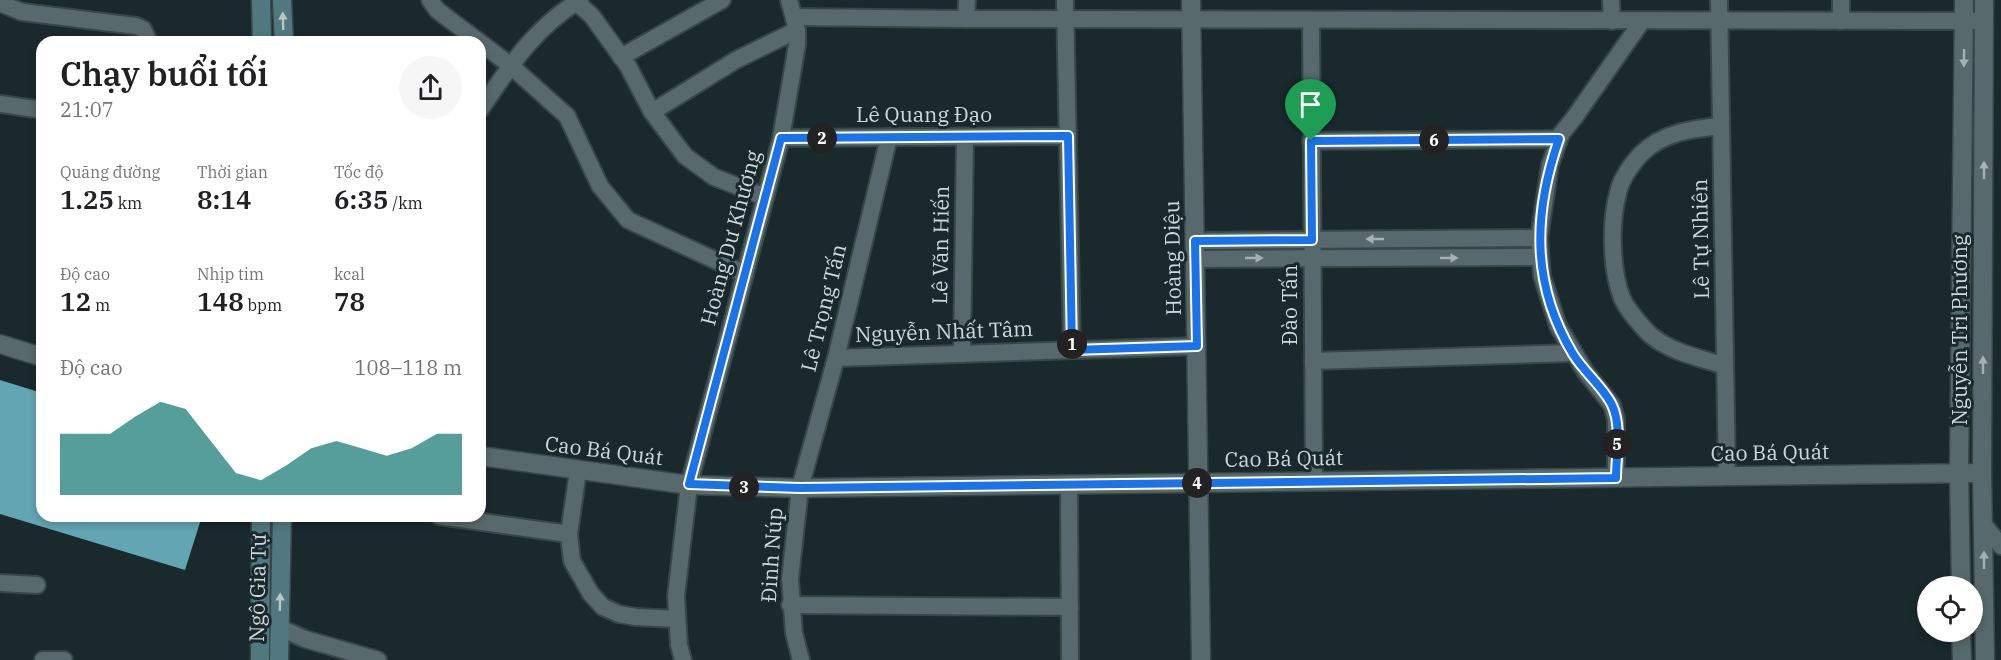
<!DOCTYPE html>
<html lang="vi">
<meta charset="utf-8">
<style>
:root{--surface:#fff;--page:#f6f6f6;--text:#202124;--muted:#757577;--accent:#0f766e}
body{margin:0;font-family:"IBM Plex Serif",serif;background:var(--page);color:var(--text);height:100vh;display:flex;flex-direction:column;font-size:22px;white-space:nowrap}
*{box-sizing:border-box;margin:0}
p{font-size:20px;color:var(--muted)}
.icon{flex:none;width:33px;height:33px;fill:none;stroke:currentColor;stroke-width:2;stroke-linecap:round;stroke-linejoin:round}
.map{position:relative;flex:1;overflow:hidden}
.panel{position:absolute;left:36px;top:36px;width:450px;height:486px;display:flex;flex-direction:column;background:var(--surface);border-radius:18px;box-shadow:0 3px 9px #0003}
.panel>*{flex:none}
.tools{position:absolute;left:1917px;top:576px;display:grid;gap:12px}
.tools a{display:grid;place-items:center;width:66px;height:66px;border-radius:50%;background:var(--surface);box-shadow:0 3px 9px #0003;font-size:30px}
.pin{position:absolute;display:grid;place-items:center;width:51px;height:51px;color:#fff;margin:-62px -26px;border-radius:50% 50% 50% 0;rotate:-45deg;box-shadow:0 0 6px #0007}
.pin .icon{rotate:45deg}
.km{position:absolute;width:30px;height:30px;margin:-15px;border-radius:50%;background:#222;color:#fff;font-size:16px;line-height:30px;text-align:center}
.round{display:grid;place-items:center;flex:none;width:63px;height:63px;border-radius:32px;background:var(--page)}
.summary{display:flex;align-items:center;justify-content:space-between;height:102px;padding:0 24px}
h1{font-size:33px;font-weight:600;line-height:45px}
.metrics{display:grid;grid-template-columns:repeat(3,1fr);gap:9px;height:102px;padding:6px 24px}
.metrics div{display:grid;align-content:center}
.metrics b{font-size:26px;font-weight:600}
.metrics small{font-size:16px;font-weight:400}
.metrics p{font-size:16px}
.chart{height:168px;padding:12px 24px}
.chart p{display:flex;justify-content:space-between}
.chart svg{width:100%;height:108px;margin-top:6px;fill:var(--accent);opacity:.7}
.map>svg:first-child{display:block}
.building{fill:#63a6b3}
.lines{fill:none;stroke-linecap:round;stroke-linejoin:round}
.minor-casing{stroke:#394648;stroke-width:20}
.tertiary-casing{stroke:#394648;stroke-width:21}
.secondary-casing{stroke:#394648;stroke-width:21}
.minor{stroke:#57696c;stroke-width:16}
.tertiary{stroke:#57696c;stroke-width:18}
.secondary{stroke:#51787f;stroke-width:18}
.oneway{fill:#b6c6c9}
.oneway2{fill:#a5b2b4}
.route-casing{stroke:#fff;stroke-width:12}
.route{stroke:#1a73e8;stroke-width:8}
.labels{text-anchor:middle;stroke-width:6;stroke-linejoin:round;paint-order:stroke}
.street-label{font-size:21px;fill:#cfd9db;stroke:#19292c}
</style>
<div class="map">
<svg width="2001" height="660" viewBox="0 0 2001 660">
<rect width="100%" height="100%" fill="#19292c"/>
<path class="building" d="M0,380L42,393V516H202L185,570L0,514Z"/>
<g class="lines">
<g class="minor-casing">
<g id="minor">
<path d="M430,0L437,10L510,65L567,116L600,186L628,220L745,274"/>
<path d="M574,0L592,16L628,66L652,112L685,156L714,177L765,197"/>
<path d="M1065,0L1072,350"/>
<path d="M1611,0L1612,21"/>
<path d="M1719,0L1727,476"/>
<path d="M1841,0V21"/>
<path d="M0,3L22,12L136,26L143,29L149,42"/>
<path d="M794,17L966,19L1978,21"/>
<path d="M966,19L967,0"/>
<path d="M1311,20L1314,481"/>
<path d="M621,57L722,0"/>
<path d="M0,104L42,110"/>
<path d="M480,110C510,66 534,28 580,0"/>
<path d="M652,112L736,60L797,30"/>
<path d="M1721,126C1692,129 1663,132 1641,154C1631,165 1621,179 1618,193C1610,222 1611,270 1622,298C1626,308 1644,330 1653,337C1673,353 1701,358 1725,366"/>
<path d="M781,138L1068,136"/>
<path d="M1311,141L1559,139"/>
<path d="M1195,241L1539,238"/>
<path d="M1195,259L1540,257"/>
<path d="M962,354L965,137"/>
<path d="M836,358L1197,346"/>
<path d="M1313,361L1573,353"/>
<path d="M578,471L569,534L572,561L591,594L603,607L619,614L636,617L677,619"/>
<path d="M1616,478V419L1612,405L1585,371L1558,326L1542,276L1539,238L1550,165L1561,134L1574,118L1642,21"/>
<path d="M1069,485L1070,660"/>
<path d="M439,516L569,534"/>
<path d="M1984,525L2001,546"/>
<path d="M0,583L37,585"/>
<path d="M790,605L1070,607"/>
<path d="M280,628L305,639L378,660"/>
<path d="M43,660H64"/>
<path d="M683,660L679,645L676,596L689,485L781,138L797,45V30L789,0"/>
<path d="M801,660L794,633L790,579L800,488L836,358L889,137"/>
</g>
</g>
<g class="tertiary-casing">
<g id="tertiary">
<path d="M1191,0L1201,660"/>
<path d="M1984,0L1982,473L1985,660"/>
<path d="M0,344L42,357"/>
<path d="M480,456L689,485L800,488L1982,473"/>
<path d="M1961,586L1959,473L1964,0"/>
<path d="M1961,632L1962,660"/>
</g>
</g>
<g class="secondary-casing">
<g id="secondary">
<path d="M261,0L262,42"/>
<path d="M282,0L284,42"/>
<path d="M260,660L261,516"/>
<path d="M279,660L282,516"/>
</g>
</g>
<use href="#minor" class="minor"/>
<use href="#tertiary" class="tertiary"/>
<use href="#secondary" class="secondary"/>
</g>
<defs><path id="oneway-solid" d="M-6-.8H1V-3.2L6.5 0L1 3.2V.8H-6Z" transform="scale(1.5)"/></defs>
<g class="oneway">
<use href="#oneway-solid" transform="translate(283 21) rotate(-92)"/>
<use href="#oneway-solid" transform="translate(280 602) rotate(-89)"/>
</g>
<g class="oneway2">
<use href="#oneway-solid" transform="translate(1964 58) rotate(91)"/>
<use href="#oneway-solid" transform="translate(1984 170) rotate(-90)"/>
<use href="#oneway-solid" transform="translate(1375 239) rotate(180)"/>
<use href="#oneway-solid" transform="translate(1254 258)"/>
<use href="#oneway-solid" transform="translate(1449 258)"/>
<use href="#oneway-solid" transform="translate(1983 365) rotate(-90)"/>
<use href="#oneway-solid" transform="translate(1984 560) rotate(-90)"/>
</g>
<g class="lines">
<g class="route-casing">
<path id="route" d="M1068,136L1072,350L1197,346L1195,241L1312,240L1311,141L1559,139C1533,214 1531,284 1573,354C1584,372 1604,388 1612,405C1622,426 1616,456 1616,478L800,488L689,484L781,138Z"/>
</g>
<use href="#route" class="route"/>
</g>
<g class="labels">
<g class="street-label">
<text x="924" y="122">Lê Quang Đạo</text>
<text transform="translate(731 238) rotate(-75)" y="7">Hoàng Dư Khương</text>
<text transform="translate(1701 239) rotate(-91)" y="7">Lê Tự Nhiên</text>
<text transform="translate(941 245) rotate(-89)" y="7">Lê Văn Hiến</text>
<text transform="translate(1173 258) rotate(-91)" y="7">Hoàng Diệu</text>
<text transform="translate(1290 305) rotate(-90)" y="7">Đào Tấn</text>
<text transform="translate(824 308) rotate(-76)" y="7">Lê Trọng Tấn</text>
<text transform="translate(1960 330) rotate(-90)" y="7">Nguyễn Tri Phương</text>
<text transform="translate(944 332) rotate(-2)" y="7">Nguyễn Nhất Tâm</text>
<text transform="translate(604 451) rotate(7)" y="7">Cao Bá Quát</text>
<text transform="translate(1770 453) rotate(-1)" y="7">Cao Bá Quát</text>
<text transform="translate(1284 459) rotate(-1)" y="7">Cao Bá Quát</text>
<text transform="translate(772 555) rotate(-86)" y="7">Đinh Núp</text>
<text transform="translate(258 588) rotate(-89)" y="7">Ngô Gia Tự</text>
</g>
</g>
</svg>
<div class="tools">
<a><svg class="icon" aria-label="locate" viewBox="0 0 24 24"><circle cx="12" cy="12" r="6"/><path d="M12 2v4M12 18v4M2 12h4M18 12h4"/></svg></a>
</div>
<div class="pin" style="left:1311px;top:141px;background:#1e9e55"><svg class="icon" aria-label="arrive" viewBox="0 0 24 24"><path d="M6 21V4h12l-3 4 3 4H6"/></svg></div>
<b class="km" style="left:1072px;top:344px">1</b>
<b class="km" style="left:822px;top:138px">2</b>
<b class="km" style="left:744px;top:487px">3</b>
<b class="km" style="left:1197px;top:483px">4</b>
<b class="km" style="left:1617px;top:444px">5</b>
<b class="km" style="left:1434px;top:140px">6</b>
<section class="panel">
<div class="summary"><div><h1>Chạy buổi tối</h1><p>21:07</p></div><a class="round"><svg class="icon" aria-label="share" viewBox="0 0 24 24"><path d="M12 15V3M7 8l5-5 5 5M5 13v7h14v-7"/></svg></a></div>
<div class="metrics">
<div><p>Quãng đường</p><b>1.25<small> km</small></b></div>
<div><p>Thời gian</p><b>8:14</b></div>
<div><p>Tốc độ</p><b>6:35<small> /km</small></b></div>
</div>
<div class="metrics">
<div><p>Độ cao</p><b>12<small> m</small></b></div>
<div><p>Nhịp tim</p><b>148<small> bpm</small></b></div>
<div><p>kcal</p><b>78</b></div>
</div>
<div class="chart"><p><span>Độ cao</span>108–118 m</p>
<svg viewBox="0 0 160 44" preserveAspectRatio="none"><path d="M0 44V19L10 19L20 19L30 12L40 6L50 9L60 22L70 35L80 38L90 32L100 25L110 22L120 25L130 28L140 25L150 19L160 19V44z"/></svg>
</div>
</section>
</div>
